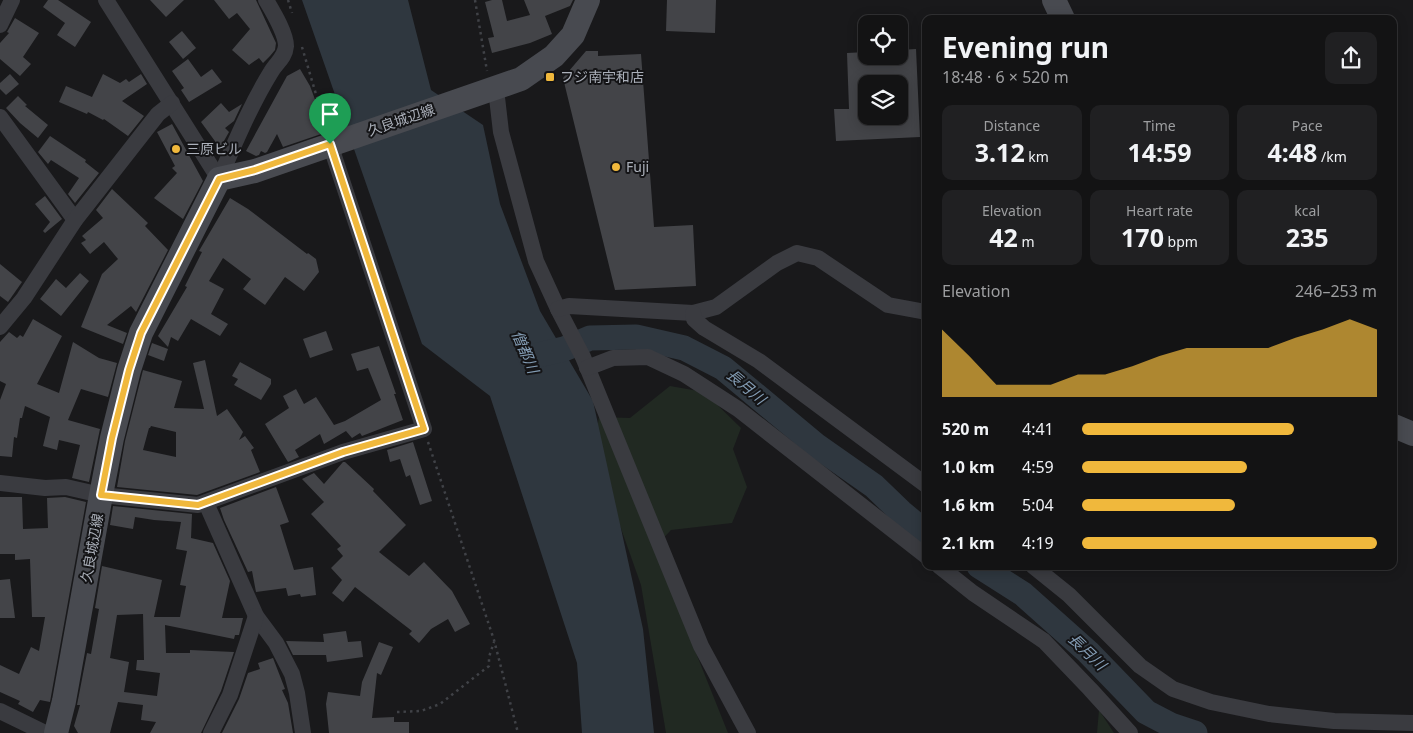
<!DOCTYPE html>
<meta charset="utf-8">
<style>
:root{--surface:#131314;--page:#202022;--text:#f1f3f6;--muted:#9d9ea0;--line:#323234;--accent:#f0b83c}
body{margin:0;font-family:"Noto Sans","Noto Sans JP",sans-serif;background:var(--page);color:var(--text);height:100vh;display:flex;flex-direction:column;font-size:19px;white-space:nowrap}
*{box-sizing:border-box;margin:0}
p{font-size:16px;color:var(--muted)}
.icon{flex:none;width:28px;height:28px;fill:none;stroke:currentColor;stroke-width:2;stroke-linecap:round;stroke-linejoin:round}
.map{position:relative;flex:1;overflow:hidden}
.side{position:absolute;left:922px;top:15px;width:475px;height:555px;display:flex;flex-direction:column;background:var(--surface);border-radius:10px;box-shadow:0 2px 12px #0003,0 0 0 1px var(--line)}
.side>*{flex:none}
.fabs{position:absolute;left:858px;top:15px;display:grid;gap:10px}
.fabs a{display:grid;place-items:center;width:50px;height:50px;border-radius:10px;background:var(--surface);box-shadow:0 2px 12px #0003,0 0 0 1px var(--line);font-size:25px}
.pin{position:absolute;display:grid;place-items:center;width:42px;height:42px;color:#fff;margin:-51px -21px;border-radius:50% 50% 50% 0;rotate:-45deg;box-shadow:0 0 5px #0007}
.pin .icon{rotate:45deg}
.round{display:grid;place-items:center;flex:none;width:52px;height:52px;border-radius:10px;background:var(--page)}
.summary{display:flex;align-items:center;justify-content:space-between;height:85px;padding:0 20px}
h1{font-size:28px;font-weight:700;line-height:38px}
.metrics{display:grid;grid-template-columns:repeat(3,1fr);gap:8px;height:85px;padding:5px 20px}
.metrics div{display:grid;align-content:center;border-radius:10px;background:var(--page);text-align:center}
.metrics b{font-size:25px;font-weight:700}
.metrics small{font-size:14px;font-weight:400}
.metrics p{font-size:14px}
.chart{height:140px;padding:10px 20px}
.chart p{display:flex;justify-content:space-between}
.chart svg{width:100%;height:90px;margin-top:5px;fill:var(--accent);opacity:.7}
ul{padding:0 20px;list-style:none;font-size:16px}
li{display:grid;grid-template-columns:80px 60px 1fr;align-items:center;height:38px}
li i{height:12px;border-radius:6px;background:var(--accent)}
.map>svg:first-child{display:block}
.green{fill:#212922}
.water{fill:#2f373f}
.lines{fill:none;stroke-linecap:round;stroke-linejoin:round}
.river{stroke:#2f373f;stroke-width:25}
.building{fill:#434448;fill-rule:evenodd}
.path{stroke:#404247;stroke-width:2.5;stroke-dasharray:2.5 4;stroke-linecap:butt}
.minor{stroke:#3a3b40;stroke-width:16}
.secondary{stroke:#484a50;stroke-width:24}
.route-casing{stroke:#fff;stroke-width:10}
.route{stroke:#f0b83c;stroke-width:6}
.poi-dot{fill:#f0b83c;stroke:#141416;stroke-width:2}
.labels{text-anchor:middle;stroke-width:4;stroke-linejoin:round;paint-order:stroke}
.poi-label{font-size:14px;fill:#abb0ba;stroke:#141416;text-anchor:start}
.street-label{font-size:14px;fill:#abb0ba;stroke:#141416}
.water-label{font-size:15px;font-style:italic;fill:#839cb4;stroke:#141416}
</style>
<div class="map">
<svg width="1413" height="733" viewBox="0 0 1413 733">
<rect width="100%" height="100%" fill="#19191b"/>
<g class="green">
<path d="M670,386L704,392L741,428L733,449L747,487L732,523L671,530L654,548L728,733H666L641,585L601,472L596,436L599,417L630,418Z"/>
<path d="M1099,710L1114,733H1097Z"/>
</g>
<path class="water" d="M302,0H408L431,90L483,125L500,204L540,311L593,401L643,629L654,733H582L577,663L490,396L422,344Z"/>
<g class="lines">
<g class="river">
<path d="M530,357L564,349L590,338L636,337L684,348L723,368L817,446L874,486L901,512L926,533"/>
<path d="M979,566L1023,594L1088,652L1146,712L1171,725L1195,733"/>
</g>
</g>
<g class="building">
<path d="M48,0H58L91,22L75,47L57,35L65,23L43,7Z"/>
<path d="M150,0H184L166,17Z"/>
<path d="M214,0H256L276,43L275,50L270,56L263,63L259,58L249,65L232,50L250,29L237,13L229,19Z"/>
<path d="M492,0H502L507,21L530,15L524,0H573L570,6L545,16L552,34L530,43L492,53L488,38L494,37L485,2Z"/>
<path d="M667,0H716L715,33L666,31Z"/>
<path d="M15,18L39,33L23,57L31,64L20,76L0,59V43L9,33L7,32Z"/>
<path d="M182,31L196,48L183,59L169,42Z"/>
<path d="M916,49L920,137L836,141L834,109H849L847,53L866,52V56H899V50ZM866,84H899V116H866Z"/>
<path d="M586,51H598V56L641,54L654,227L693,225L696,286L615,290L563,78Z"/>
<path d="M188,59L201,77L212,69L222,82L189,102L181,90L184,88L172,71Z"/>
<path d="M300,69L310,86L327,132L283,147L277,134L267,152L265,153L261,151L259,155L256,156L246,151L287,76Z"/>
<path d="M10,74L19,84L6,95L0,89V83Z"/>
<path d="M103,74L120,83L126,79L129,82L141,74L147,84L122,101L144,116L128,136L104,119L103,120L88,112L87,114L59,102L66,86L92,97Z"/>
<path d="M18,96L27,105L25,106L48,125L38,138L20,123L6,108Z"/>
<path d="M221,103L229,112L242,104L234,121L225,128L229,132L220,148L201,122Z"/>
<path d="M172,124L203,181L183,219L154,198L177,173L172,168L175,166L157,132Z"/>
<path d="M50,136L86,160L85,162L99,173L75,203L68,194L79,178L51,160L48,164L38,152Z"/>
<path d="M112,189L148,223L145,226L168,250L136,312L131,306L107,325L127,333L123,344L81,327L102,274L118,259L104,242L90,254L81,243L86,240L82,236L103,218L96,210Z"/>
<path d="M45,196L62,219L45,233L43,231L50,222L35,204Z"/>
<path d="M230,198L248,209L307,254L308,253L316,259L319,272L304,291L285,277L265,305L243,289L251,279L223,258L209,281L224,289L211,314L228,324L220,336L191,319L178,341L171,337L168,347L158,336L187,287L185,286L202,252L199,251Z"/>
<path d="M0,264L22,282L8,302L0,296Z"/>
<path d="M80,273L89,281L61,316L40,299L56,279L66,288Z"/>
<path d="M33,319L62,336L37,384L59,393L73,342L99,358L117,363L108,397L81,389L68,420L100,429L89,482L72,478L80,445L59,440L57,450L43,446L50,417L25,406L22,418H20L17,438L14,437L12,457L0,456V400L6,384L0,381V342L9,332L17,338L20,335L23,337Z"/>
<path d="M326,331L333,350L310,358L303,339Z"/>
<path d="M152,343L168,349L164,361L148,355Z"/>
<path d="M379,346L396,394H394L403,420L362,436L360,433L352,438L346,431L324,444L320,434L295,450L299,457L288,462L265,424L289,408L283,396L296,389L304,404L316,397L334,425L345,421L381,400L368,368L357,371L351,354Z"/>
<path d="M205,360L217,416L227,409L243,432L239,440L245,436L254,448L251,450L260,472L197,495L117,487L125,441L143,370L182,381L174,408L204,409L193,363ZM151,426L176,432V457L143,450L149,428H150Z"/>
<path d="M240,362L271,379V384L261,400L234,385L238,379L232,376Z"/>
<path d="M413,442L432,501L420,505L410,475L406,477L400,459L390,462L387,450Z"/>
<path d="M343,462H345L374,489L373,491L406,525L379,552L409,576L424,562L452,591L470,624L455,632L448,619L431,629L419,643L409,634L412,631L355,587L343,602L332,593L342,580L331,568L343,556L337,549L341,546L311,514L324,502L302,479L314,473L324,484Z"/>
<path d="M276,487L289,522L280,525L294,570L313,567L316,595L301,597L300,594L288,596L286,588L256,592L252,571L248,572L224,520L220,508Z"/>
<path d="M0,497H22L23,529L48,528L47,498L65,497L86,502L50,702L40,700L33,712L18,704L20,701L0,692V665L19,674L31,647L39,651L45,617H32L30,559L15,560V554H0Z"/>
<path d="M113,506L192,514L191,538L213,543L230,581L222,618H243L239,635H235L234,639L165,625L166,653H190V650L234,652L221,691L201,733H150L156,722L141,720L143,705L118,702L110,733H78L74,726L80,705H77L87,653L91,654L99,609L95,608L102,566L162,580L154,617H180L186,586L180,585L187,551L176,549L181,522L154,520L135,517L133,529L110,525ZM143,614L144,660H137L136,670L160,673L157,696L124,692L129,662L110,658L117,615Z"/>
<path d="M10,579L15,618H0V580Z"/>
<path d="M346,631L348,642L361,641L363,657L327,662L326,655H293L286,641L324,642L323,634Z"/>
<path d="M379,642L393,647L381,675L377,673L372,718L394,717V722H409V733H329L326,704L328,692L360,696L362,682Z"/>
<path d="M273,658L285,689L282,690L288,703L293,733H222L239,699L248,673L260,669L258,663Z"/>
</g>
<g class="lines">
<g class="path">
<path d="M288,0L292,13"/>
<path d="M475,0L487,71"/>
<path d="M302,47L326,128"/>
<path d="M428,442L494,640L518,733"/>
<path d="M397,712L421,711L440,704L489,666V657L494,642"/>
</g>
<g class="minor">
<path d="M106,0L219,179"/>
<path d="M0,25L12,0"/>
<path d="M496,89L501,132L536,261L558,309L583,357L701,646L748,733"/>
<path d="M0,117L75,220"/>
<path d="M219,179C235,143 250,106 271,72C276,63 285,58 286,46C286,33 273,12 266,0"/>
<path d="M558,309L569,306L693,313L716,307L777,263L797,253L818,258L888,305L926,312"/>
<path d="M693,313L694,319L704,328L759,361L926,485"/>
<path d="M0,327L24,298L75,220L158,114L172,103"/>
<path d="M587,368L613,358L648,357L684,374L738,409L926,556"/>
<path d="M0,483L45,488L66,487L101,495L198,505L343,452L424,429L330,144"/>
<path d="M206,503L256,616L276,643L292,674L297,693L303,733"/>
<path d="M939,566L973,593L1044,641L1090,689L1130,733"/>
<path d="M1033,566L1069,595L1140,666L1173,689L1211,702L1269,714L1334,721L1413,723"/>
<path d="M0,711L45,733"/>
<path d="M211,733L230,695L256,616"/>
</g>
<g class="secondary">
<path d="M1054,0L1063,19"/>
<path d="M1394,426L1413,434"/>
<path d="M56,733L64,701L101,495L112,438L129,370L141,333L219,179L255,171L521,79L554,56L573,35L588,0"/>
</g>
</g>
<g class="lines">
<g class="route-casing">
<path id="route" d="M330,144L424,429L343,452L198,505L101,495L112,438L129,370L141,333L219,179L255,170Z"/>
</g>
<use href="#route" class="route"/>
</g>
<g class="poi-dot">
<rect x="545" y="72" width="10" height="10" rx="2.5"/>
<circle cx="176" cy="149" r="5"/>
<circle cx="616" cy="167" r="5"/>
</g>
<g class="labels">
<g class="poi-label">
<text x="560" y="82">フジ南宇和店</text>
<text x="186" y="154">三原ビル</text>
<text x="626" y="172">Fuji</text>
</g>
<g class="street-label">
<text transform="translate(401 120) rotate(-19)" y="5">久良城辺線</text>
<text transform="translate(92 548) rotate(-80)" y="5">久良城辺線</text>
</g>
<g class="water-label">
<text transform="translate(525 352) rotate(67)" y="5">僧都川</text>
<text transform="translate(746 387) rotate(40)" y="5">長月川</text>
<text transform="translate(1087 652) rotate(44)" y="5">長月川</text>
</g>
</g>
</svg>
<div class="fabs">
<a><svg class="icon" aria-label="locate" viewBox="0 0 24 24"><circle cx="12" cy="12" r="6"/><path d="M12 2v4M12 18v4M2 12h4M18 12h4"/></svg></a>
<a><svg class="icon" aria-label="layers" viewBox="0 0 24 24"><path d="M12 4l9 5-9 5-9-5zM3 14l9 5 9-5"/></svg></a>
</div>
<div class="pin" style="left:330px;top:144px;background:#1e9e55"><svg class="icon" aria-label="arrive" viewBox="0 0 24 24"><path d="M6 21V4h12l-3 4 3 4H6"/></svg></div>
<section class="side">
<div class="summary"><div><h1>Evening run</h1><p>18:48 · 6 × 520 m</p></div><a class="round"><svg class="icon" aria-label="share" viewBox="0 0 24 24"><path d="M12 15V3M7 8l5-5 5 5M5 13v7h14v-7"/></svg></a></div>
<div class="metrics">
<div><p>Distance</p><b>3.12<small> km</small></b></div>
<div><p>Time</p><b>14:59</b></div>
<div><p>Pace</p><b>4:48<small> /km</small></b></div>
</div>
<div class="metrics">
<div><p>Elevation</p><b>42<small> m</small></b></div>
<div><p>Heart rate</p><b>170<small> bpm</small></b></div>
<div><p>kcal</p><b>235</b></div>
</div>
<div class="chart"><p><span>Elevation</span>246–253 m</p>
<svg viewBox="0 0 160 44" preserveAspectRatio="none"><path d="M0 44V11L10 24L20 38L30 38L40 38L50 33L60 33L70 29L80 24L90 20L100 20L110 20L120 20L130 15L140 11L150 6L160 11V44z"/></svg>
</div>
<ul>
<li><b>520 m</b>4:41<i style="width:72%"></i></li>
<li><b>1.0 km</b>4:59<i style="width:56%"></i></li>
<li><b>1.6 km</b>5:04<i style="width:52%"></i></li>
<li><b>2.1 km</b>4:19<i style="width:100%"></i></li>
</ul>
</section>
</div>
